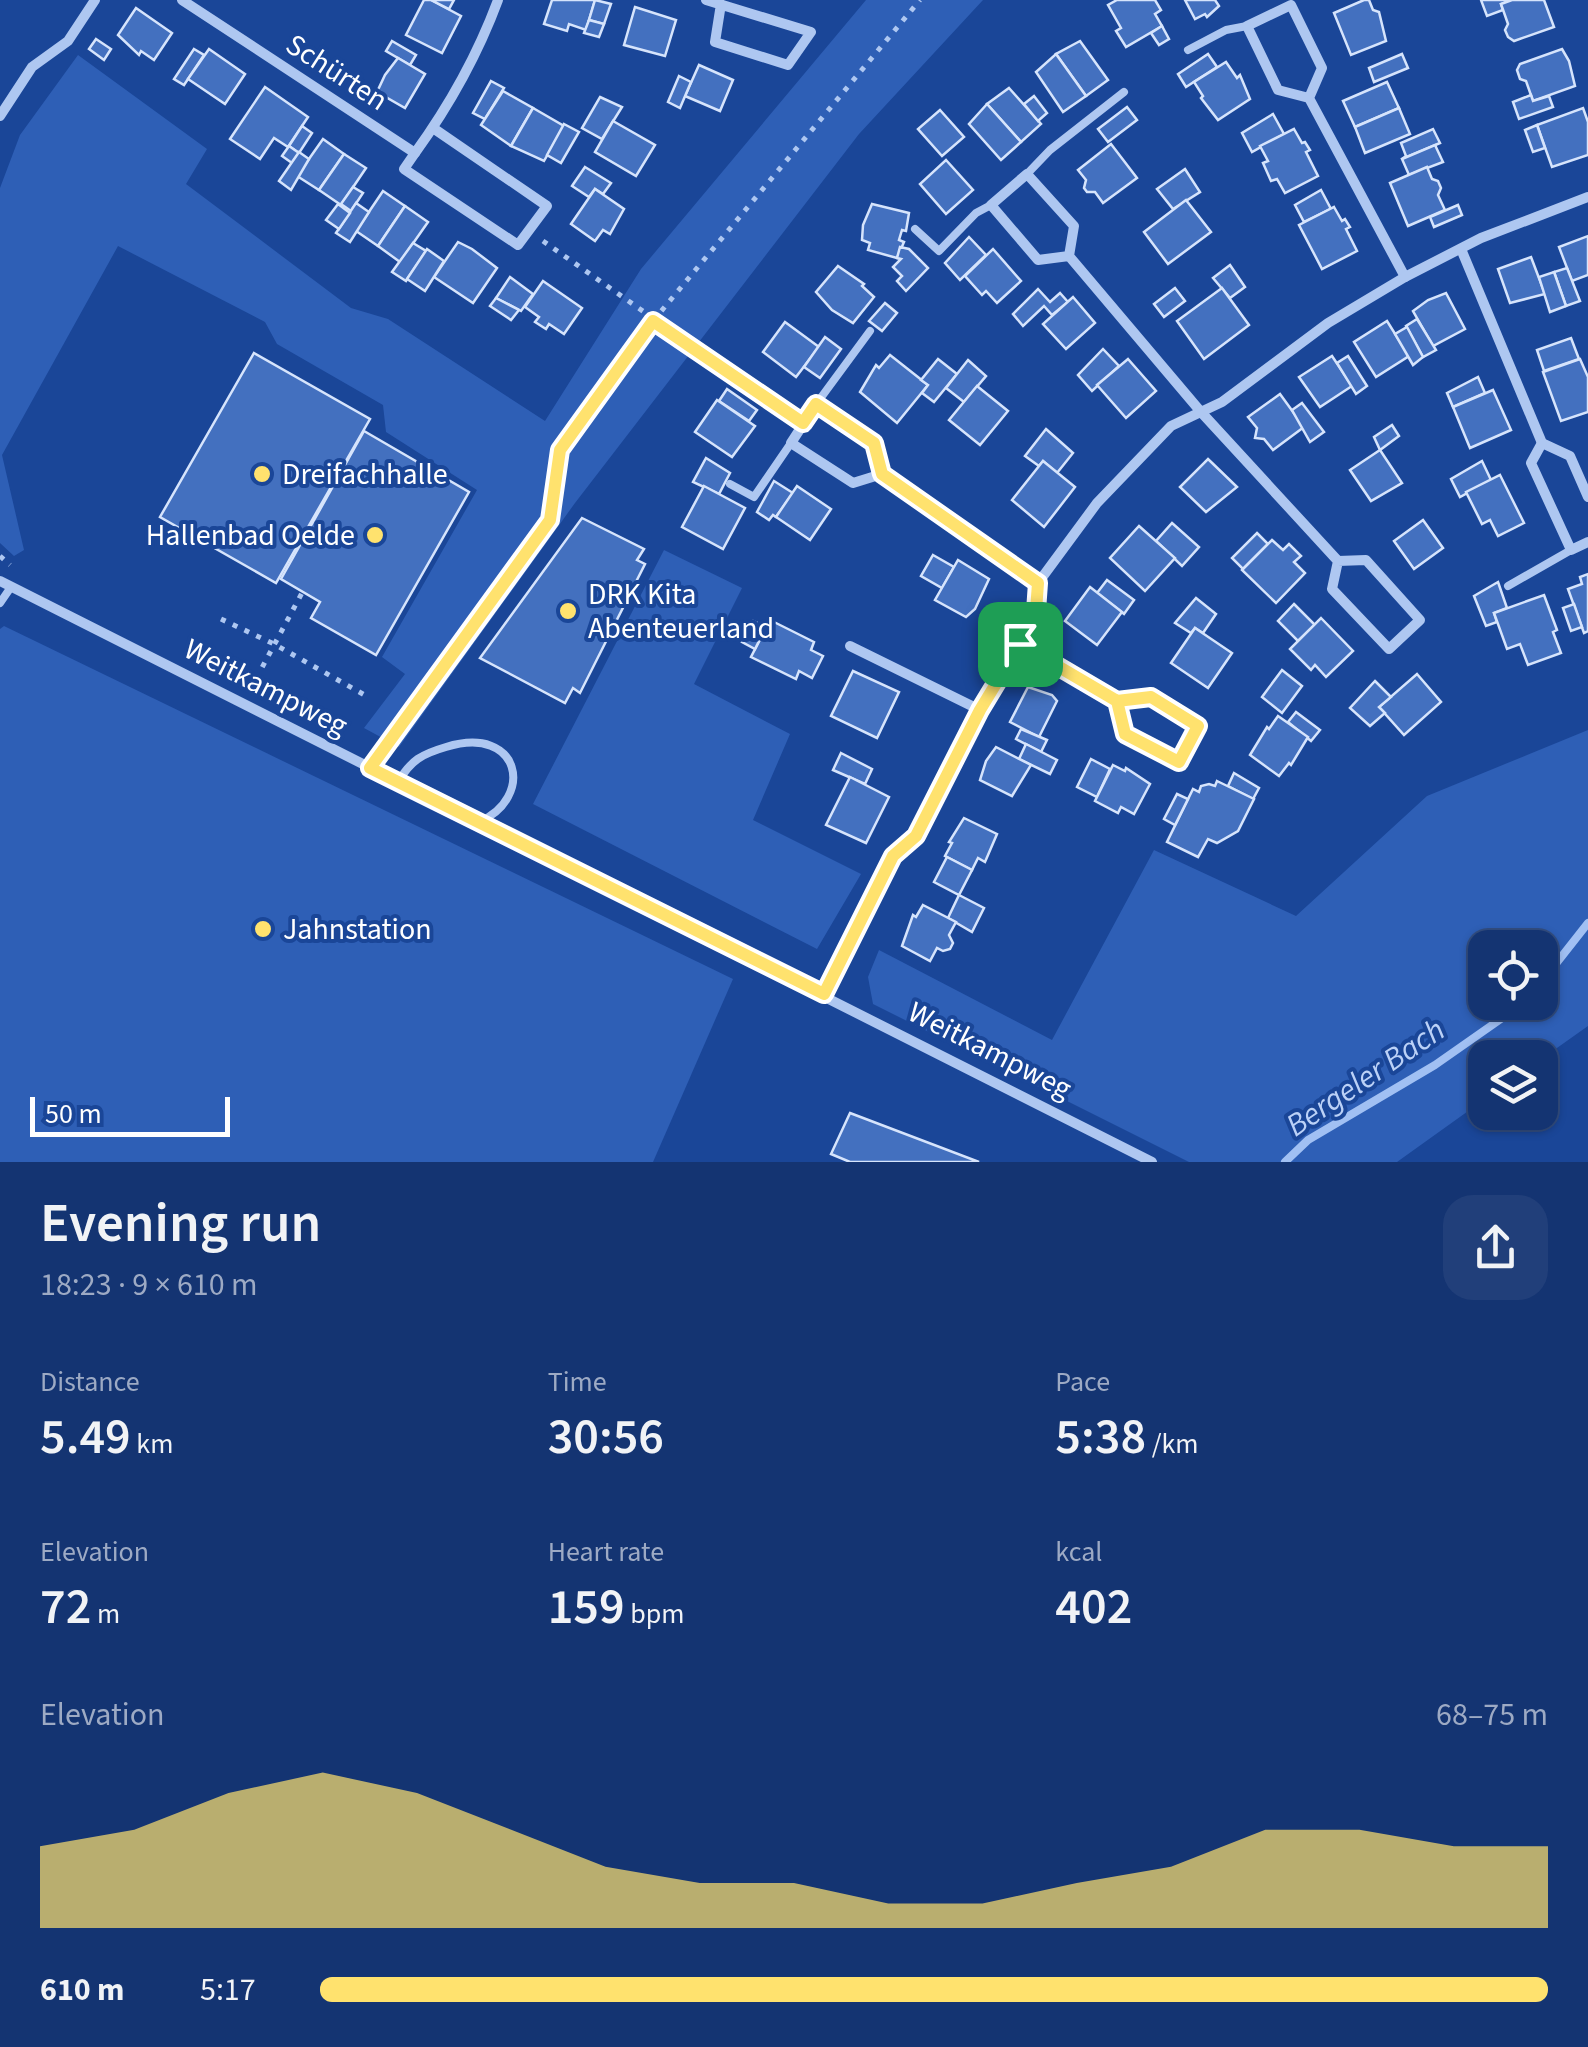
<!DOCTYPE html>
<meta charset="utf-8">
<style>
:root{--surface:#143472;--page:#213f7a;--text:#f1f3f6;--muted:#9daac4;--line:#334f84;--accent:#ffe26e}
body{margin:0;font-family:"Source Sans 3",sans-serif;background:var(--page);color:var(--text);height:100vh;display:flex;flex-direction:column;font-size:38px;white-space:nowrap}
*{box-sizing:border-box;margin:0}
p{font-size:32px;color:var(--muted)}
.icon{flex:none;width:55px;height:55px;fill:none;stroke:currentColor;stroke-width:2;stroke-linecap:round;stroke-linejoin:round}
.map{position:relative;height:1162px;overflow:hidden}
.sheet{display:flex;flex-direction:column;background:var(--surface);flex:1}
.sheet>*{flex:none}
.fabs{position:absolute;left:1468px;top:930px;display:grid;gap:20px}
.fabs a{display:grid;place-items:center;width:90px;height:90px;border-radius:20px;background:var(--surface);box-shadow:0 2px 8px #0004,0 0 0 2px var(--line);font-size:50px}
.scale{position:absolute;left:30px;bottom:25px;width:200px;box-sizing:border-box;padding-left:10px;border:5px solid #fff;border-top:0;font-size:28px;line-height:35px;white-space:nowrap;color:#fff;-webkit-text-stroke:8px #1a4698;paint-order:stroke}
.pin{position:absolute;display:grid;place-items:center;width:85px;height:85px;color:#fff;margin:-42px;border-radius:20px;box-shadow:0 5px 15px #0006}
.round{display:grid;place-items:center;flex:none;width:105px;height:105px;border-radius:30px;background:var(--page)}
.summary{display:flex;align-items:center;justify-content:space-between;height:170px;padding:0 40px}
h1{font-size:55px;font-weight:600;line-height:75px}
.figures{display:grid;grid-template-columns:repeat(3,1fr);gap:15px;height:170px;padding:10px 40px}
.figures div{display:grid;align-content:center}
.figures b{font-size:50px;font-weight:600}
.figures small{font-size:28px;font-weight:400}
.figures p{font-size:28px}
.chart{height:280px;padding:20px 40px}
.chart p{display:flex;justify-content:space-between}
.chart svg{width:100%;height:180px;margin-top:10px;fill:var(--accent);opacity:.7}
ul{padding:0 40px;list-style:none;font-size:32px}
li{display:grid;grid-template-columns:160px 120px 1fr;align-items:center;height:75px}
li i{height:25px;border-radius:12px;background:var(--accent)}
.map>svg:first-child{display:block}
.green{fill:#2e5fb6;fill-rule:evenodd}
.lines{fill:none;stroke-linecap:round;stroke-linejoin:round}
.stream{stroke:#a1c0f3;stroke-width:8}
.building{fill:#4370bf;stroke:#d6e4fc;stroke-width:2.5}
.path{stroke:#aec7f1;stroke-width:5;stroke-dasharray:5 8;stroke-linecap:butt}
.lane{stroke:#aec7f1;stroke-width:8}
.street{stroke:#aec7f1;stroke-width:10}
.route-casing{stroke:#fff;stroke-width:20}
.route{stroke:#ffe26e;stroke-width:12}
.poi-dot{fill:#ffe26e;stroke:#1a4698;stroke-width:4}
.labels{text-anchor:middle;stroke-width:8;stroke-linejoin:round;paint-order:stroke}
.street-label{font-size:30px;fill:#fff;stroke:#1a4698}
.poi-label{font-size:30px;fill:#fff;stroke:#1a4698;text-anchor:start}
.water-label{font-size:32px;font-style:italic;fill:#bbd1f7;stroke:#1a4698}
</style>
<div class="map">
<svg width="1588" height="1162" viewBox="0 0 1588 1162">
<rect width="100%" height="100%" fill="#1a4698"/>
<g class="green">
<path d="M866,0H983L859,134L575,503L399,747L364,728L405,674L382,657L477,490L386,432L383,405L277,344L265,322L118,246L2,455L24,550L14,556L0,543V188L20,135L78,55L207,149L186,184L351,308L388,319L545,421L641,269Z"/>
<path d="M664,550L742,588L694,684L790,734L753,820L861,874L817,949L533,804Z"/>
<path d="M4,626L733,979L653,1162H0V629Z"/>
<path d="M1588,730V1026L1540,1060L1485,1058V1099L1397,1162H1189L873,1004L868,977L879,950L1052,1040L1154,850L1296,916L1427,796ZM1485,948H1540V1002H1485Z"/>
</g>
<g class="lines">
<g class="stream">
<path d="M1540,984L1588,923"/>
<path d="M1285,1162L1308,1140L1435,1065L1525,1002"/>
</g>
</g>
<g class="building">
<path d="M424,0H431L461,16L442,53L406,35Z"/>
<path d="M431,0H454L449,9Z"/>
<path d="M552,0H595L586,30L569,24L567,31L544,24Z"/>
<path d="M595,0L611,4L604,24L589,20Z"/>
<path d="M1117,0H1155L1161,10L1155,14L1162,26L1126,47L1116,31L1121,28L1108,5Z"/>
<path d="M1185,0H1215L1219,6L1207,17L1205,14L1195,19Z"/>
<path d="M1364,0H1369L1373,10L1379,12L1386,41L1351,55L1334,13Z"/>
<path d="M1481,0H1512L1501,4L1503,10L1487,16Z"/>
<path d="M1512,0H1544L1554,27L1514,41L1508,37L1505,30L1508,24L1501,4Z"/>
<path d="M635,7L676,20L665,56L624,45Z"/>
<path d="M136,8L172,33L154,60L141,51L139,55L118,35Z"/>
<path d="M589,20L604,24L599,37L584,33Z"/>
<path d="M1162,26L1169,39L1159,45L1151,33Z"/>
<path d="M96,39L111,49L104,60L89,49Z"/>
<path d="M392,41L416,55L410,65L386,51Z"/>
<path d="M1080,41L1108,80L1086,96L1056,54Z"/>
<path d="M194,49L204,55L184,85L174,79Z"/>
<path d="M209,49L245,74L225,104L188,79Z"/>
<path d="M1562,49L1569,61L1575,86L1533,101L1526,81L1520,79L1517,70L1520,64Z"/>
<path d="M1056,54L1086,96L1063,112L1036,72Z"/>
<path d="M1208,54L1217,67L1186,87L1178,74Z"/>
<path d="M1402,54L1408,68L1374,82L1369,68Z"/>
<path d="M398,58L425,74L405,108L377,92L385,75Z"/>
<path d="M1226,62L1237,78L1240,75L1250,99L1218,120L1201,98L1203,96L1194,82Z"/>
<path d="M699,65L733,80L720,111L685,96Z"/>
<path d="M679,76L691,82L680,108L668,102Z"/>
<path d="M491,81L504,88L485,119L473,113Z"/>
<path d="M1387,82L1399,108L1355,127L1343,101Z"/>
<path d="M265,87L308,117L288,147L274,138L260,159L230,139Z"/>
<path d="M1009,88L1041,124L1021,142L987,104Z"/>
<path d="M503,91L533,108L511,146L481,125Z"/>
<path d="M1531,95L1533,101L1549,96L1553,107L1519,119L1513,102Z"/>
<path d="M1034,96L1047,113L1038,121L1024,104Z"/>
<path d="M600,97L622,107L602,139L582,128Z"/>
<path d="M987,104L1021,142L1001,160L969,124Z"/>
<path d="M1127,107L1137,120L1108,142L1098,129Z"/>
<path d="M533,108L564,126L544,161L511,146Z"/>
<path d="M1399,108L1410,134L1365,153L1355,127Z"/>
<path d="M1583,108L1588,122V155L1552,167L1537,125Z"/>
<path d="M940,110L964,137L942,156L918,129Z"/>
<path d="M1273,114L1284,134L1252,152L1242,133Z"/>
<path d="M613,121L655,145L636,176L595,152Z"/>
<path d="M564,124L579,132L561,163L547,155Z"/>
<path d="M1537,125L1545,148L1533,152L1525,130Z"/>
<path d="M302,126L312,133L299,153L289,146Z"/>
<path d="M1294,129L1302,143L1305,142L1310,150L1306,152L1318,176L1285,193L1277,179L1271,181L1263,163L1268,161L1260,146Z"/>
<path d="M1433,129L1440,143L1402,159L1406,156L1401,143Z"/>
<path d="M323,139L344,154L319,190L297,176Z"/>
<path d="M1111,144L1137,178L1103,203L1095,192H1087L1084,188L1086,180L1078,170Z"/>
<path d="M1435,145L1443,162L1409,175L1402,159Z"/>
<path d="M289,146L299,153L292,163L282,156Z"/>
<path d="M299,152L309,159L291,190L279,181Z"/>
<path d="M344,154L366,168L341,205L319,190Z"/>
<path d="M946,160L973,190L946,214L920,184Z"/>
<path d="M585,167L611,183L603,194L595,189L589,197L572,186Z"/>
<path d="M1427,167L1432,179L1438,181L1441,188L1438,195L1445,210L1408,226L1390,183Z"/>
<path d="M1185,169L1200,192L1173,209L1157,189Z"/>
<path d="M353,187L363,193L351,211L341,204Z"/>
<path d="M595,189L624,209L610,234L603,230L595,241L571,224Z"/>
<path d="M1321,190L1331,209L1304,222L1295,205Z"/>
<path d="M383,191L405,206L378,246L356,231Z"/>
<path d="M1186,200L1211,232L1168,264L1144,232Z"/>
<path d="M356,203L369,212L350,242L336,233Z"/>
<path d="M338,204L350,213L339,229L326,220Z"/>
<path d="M872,204L909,213L906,231L902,230L899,240L904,242L897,258L868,250L870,243L862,240L863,225Z"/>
<path d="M1458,205L1462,215L1434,227L1430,217Z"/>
<path d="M405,206L428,222L400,262L378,246Z"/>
<path d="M1334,207L1342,221L1345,219L1350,227L1346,229L1357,251L1322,269L1299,225Z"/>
<path d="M1588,236V275L1572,281L1559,247Z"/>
<path d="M969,237L986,255L960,280L945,263Z"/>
<path d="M458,242L472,249L497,268L473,303L434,277Z"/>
<path d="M413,243L426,251L406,281L392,272Z"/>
<path d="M900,247L909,249L928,268L906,291L897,281L902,276L893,267L901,259L897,258Z"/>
<path d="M427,249L444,261L425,291L407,279Z"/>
<path d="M993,249L1021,281L997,303L986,291L982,295L965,276Z"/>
<path d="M1531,257L1545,294L1510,303L1498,269Z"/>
<path d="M1230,265L1245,287L1230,298L1213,278Z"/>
<path d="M838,266L864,284L862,286L874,297L853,323L832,310L816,292Z"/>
<path d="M1567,268L1580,301L1566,306L1554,272Z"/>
<path d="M1554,272L1566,306L1550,312L1539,277Z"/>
<path d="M510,277L533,294L521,311L496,298Z"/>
<path d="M543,281L582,308L564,334L549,324L546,329L535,322L539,317L525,307Z"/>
<path d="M1175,288L1185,301L1164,317L1154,304Z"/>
<path d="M1222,288L1249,325L1204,359L1177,321Z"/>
<path d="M1038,289L1050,302L1060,293L1068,302L1052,315L1044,306L1023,326L1013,314Z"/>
<path d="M1446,293L1465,329L1433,346L1413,311L1428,300Z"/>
<path d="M1073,297L1095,323L1066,349L1043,324Z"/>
<path d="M496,298L519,310L511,320L490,306Z"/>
<path d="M885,303L897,313L882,331L869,321Z"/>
<path d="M1417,319L1436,350L1423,357L1406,326Z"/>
<path d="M1387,321L1409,356L1376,377L1354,342Z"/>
<path d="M785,322L819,347L796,377L763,352Z"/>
<path d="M1407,327L1423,357L1413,365L1395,334Z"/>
<path d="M825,337L841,349L820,378L804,367Z"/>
<path d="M1571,338L1579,359L1544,371L1537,350Z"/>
<path d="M1103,349L1119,366L1092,391L1078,375Z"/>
<path d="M254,353L370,419L276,583L160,517Z"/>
<path d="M890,355L928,385L897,423L860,392L876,365L879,368Z"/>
<path d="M1332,356L1352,386L1320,407L1299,377Z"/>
<path d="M1348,356L1367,386L1356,394L1337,363Z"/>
<path d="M938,359L957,374L934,402L922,393L928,385L921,380Z"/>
<path d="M1128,359L1156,391L1126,418L1097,385Z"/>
<path d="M1580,359L1588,377V412L1561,421L1543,372Z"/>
<path d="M968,360L986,376L964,402L946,388Z"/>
<path d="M1478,377L1485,393L1453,407L1447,393Z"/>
<path d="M977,386L1008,411L980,445L949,420Z"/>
<path d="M727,389L757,410L749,421L719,401Z"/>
<path d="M1493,390L1511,430L1470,448L1453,407Z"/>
<path d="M1280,394L1304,427L1273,450L1264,439L1255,438L1257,428L1248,417Z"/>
<path d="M717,400L755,426L732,457L695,432Z"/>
<path d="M1302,403L1324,432L1310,442L1292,410Z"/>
<path d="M1392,425L1399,436L1380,450L1374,437Z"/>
<path d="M1046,429L1073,453L1057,473L1043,461L1039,466L1025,456Z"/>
<path d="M364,431L469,492L376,655L311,618L320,602L281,579Z"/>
<path d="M1380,450L1402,483L1371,501L1350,470Z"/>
<path d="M706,458L730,473L719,494L693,482Z"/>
<path d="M1208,459L1237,487L1206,512L1180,487Z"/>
<path d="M1043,461L1075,487L1044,527L1012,500Z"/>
<path d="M1482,461L1491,480L1460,497L1451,479Z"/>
<path d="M1500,475L1524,523L1498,536L1490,520L1482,524L1466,492Z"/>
<path d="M774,481L793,493L776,517L773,515L769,520L757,512Z"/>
<path d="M704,486L745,508L723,549L682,527Z"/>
<path d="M797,486L831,509L810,540L776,517Z"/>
<path d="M582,518L644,549L637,560L645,564L580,693L573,688L565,703L480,658Z"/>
<path d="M1423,520L1443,548L1414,569L1394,541Z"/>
<path d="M1172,523L1199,547L1182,566L1156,541Z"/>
<path d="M1139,526L1175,558L1145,591L1110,558Z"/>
<path d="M1257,533L1268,544L1243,569L1232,558Z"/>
<path d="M1272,540L1283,550L1289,544L1301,556L1294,562L1305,573L1276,603L1242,570Z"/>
<path d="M933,555L954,567L942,588L921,576Z"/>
<path d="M958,560L989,579L975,609L966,617L935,600Z"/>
<path d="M1588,574V631L1584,633L1568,589L1582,584L1580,577Z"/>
<path d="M1107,580L1134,600L1124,614L1097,593Z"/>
<path d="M1498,582L1507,608L1494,613L1497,622L1486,626L1474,596Z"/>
<path d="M1090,587L1122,612L1097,645L1065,621Z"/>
<path d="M1544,595L1557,630L1553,632L1561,653L1528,665L1520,644L1507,649L1494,613Z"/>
<path d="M1196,598L1216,614L1203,633L1195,628L1191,633L1175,623Z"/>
<path d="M1294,604L1315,625L1298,641L1278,621Z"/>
<path d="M1574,604L1582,627L1571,631L1563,608Z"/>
<path d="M1321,618L1353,651L1326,677L1315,665L1311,670L1290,649Z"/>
<path d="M770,620L814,642L811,650L823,656L812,678L799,671L796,679L751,657Z"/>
<path d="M753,621L766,627L755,649L742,642Z"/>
<path d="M1195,628L1232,653L1208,688L1171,663Z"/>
<path d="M1282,670L1302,686L1282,713L1262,697Z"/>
<path d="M853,671L899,692L877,738L831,716Z"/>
<path d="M1417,674L1441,702L1404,735L1379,707Z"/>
<path d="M1375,681L1391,697L1379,707L1385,713L1370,726L1350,708Z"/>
<path d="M1028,687L1052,695L1057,701L1039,737L1010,722Z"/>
<path d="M1296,712L1320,730L1311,741L1288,722Z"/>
<path d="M1278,716L1308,737L1291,765L1289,763L1279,776L1250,755L1267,727L1269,729Z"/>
<path d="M1021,729L1047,740L1041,752L1016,739Z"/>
<path d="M1026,744L1057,760L1050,774L1019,759Z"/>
<path d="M996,747L1031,765L1012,796L980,780L986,761Z"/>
<path d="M841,753L872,769L865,784L833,770Z"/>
<path d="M1091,759L1110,769L1097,797L1077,787Z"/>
<path d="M1113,765L1125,771L1126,768L1150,784L1134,814L1121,807L1118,813L1095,801Z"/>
<path d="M1234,773L1259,788L1253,799L1228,786Z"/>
<path d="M850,777L889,797L866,843L826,825Z"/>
<path d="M1217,781L1254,799L1238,831L1217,843L1208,839L1198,857L1167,842L1193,789L1199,792L1201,786L1209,784L1215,786Z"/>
<path d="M1177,794L1188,799L1175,825L1164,819Z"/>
<path d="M964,818L997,834L985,862L978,858L972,870L945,856L952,843L949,842Z"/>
<path d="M947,857L972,870L959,895L934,882Z"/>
<path d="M959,895L984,908L972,932L948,918Z"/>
<path d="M923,905L956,922L949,935L953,943L950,949L943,951L937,948L930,961L902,946L913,915L916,917Z"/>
<path d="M850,1113L979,1162H850L831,1154Z"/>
</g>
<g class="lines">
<g class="path">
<path d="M543,241L788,413"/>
<path d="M0,556L10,565"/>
<path d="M221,619L274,644L370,698"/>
<path d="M250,690L303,591"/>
<path d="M380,755L550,520L560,450L653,321L920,0"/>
</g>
<g class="lane">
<path d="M1188,50L1226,30L1247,26"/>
<path d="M1027,174L1050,150L1124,92"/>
<path d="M915,229L939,251L976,213L991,205"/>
<path d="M817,403L870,331"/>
<path d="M730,484L754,497L791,443"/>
<path d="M1508,586L1571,550"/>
<path d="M0,603L11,587"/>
<path d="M398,782C411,760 422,754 446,747C521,724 535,798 479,822"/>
</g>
<g class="street">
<path d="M182,0L415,153L404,169L518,245L547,206L433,128"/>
<path d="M706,0L811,32L788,65L715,42L721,4"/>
<path d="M1309,98L1278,90L1247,26L1291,5L1322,68L1309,98L1405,277"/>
<path d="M0,116L32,67L68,41L95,0"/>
<path d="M415,153C449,106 478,54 498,0"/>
<path d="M1461,249L1542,443L1570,456L1588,497"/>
<path d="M1069,256L1038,260L991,205L1027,174L1074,226L1069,256L1201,412L1338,561L1366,560L1420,620L1389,649L1332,589L1338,561"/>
<path d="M1542,443L1531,463L1571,550L1588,542"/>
<path d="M882,474L853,483L791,443L817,403L874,443L882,474L1038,583"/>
<path d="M0,581L1152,1162"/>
<path d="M1020,644L1117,701L1151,697L1198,726L1179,762L1125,734L1117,701"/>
<path d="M850,646L980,710"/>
<path d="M824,995L893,856L917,835L980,710L1020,644L1036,611L1038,583L1097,503L1171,426L1222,402L1328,323L1405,277L1481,238L1588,197"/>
</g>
</g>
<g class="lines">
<g class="route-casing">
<path id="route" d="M1020,644L980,710L916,836L893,856L824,994L370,768L550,520L560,450L653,321L803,423L816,404L874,443L882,474L1038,583L1036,611L1020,644L1117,701L1125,734L1179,762L1198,726L1151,697L1117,701L1020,644"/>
</g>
<use href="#route" class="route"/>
</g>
<g class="poi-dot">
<circle cx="262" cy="474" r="10"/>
<circle cx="375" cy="535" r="10"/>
<circle cx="568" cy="611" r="10"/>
<circle cx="263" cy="929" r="10"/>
</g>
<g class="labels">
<g class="street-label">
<text transform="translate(337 72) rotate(33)" y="10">Schürten</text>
<text transform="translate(266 687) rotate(27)" y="10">Weitkampweg</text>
<text transform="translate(990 1050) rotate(27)" y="10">Weitkampweg</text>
</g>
<g class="poi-label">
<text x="282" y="484">Dreifachhalle</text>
<text x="355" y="545" text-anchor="end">Hallenbad Oelde</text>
<text x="588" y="604">DRK Kita<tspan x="588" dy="34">Abenteuerland</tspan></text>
<text x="283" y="939">Jahnstation</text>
</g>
<g class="water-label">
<text transform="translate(1365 1077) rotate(-34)" y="11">Bergeler Bach</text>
</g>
</g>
</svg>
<div class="fabs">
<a><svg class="icon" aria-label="locate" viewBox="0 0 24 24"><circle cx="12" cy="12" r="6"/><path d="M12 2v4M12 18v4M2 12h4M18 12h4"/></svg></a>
<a><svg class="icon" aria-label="layers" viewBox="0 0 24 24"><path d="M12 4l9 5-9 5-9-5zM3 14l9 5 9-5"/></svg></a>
</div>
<div class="scale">50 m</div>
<div class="pin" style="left:1020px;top:644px;background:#1e9e55"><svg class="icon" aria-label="arrive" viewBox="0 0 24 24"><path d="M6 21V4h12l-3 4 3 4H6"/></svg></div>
</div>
<section class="sheet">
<div class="summary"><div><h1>Evening run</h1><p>18:23 · 9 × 610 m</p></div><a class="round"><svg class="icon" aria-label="share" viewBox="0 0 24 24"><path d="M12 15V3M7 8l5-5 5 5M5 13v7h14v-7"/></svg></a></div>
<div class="figures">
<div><p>Distance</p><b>5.49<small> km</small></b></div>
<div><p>Time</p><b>30:56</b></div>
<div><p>Pace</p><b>5:38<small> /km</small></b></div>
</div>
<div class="figures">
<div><p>Elevation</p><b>72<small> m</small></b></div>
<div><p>Heart rate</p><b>159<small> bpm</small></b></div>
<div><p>kcal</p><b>402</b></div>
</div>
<div class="chart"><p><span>Elevation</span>68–75 m</p>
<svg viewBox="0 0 160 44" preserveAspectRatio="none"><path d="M0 44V24L10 20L20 11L30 6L40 11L50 20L60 29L70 33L80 33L90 38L100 38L110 33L120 29L130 20L140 20L150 24L160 24V44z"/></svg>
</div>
<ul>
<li><b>610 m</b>5:17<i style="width:100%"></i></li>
</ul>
</section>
